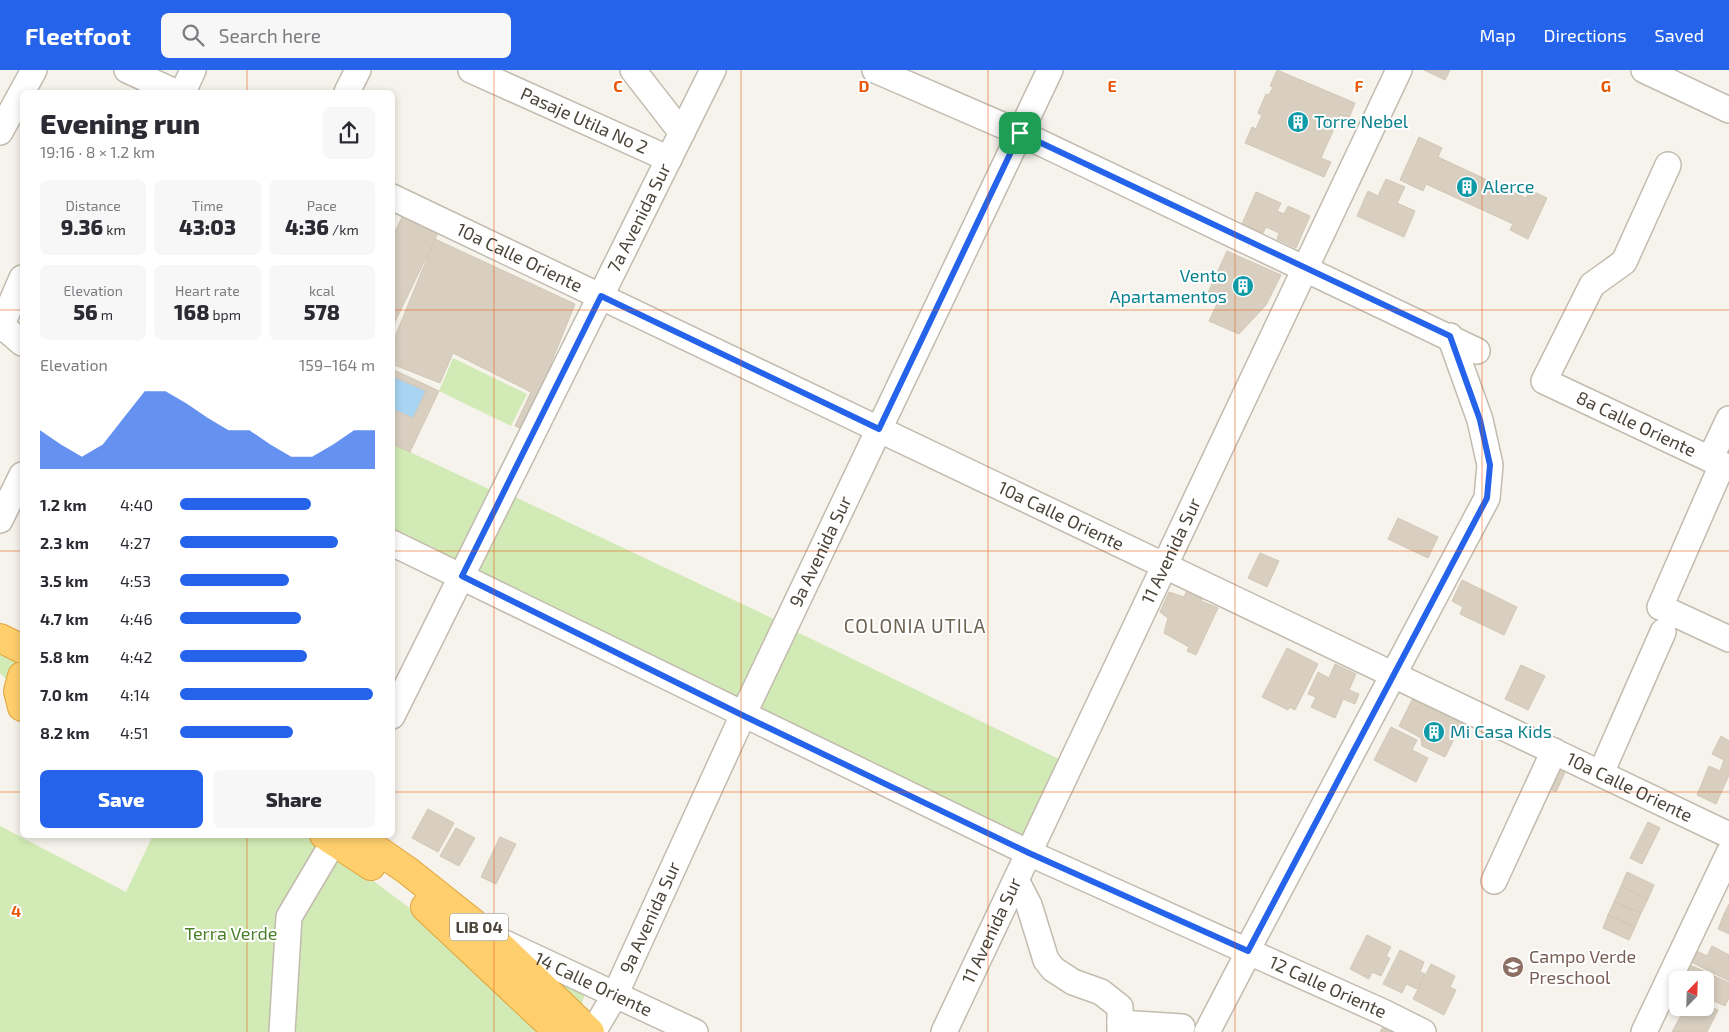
<!DOCTYPE html>
<meta charset="utf-8">
<style>
:root{--surface:#fff;--page:#f7f7f7;--text:#2b2b33;--muted:#7c7c81;--accent:#2563eb}
body{margin:0;font-family:"Exo 2",sans-serif;background:var(--page);color:var(--text);height:100vh;display:flex;flex-direction:column;font-size:19px;white-space:nowrap}
*{box-sizing:border-box;margin:0}
p{font-size:16px;color:var(--muted)}
.icon{flex:none;width:28px;height:28px;fill:none;stroke:currentColor;stroke-width:2;stroke-linecap:round;stroke-linejoin:round}
.map{position:relative;flex:1;overflow:hidden}
.sheet{position:absolute;left:20px;top:20px;width:375px;height:748px;display:flex;flex-direction:column;background:var(--surface);border-radius:8px;box-shadow:0 2px 8px #0003}
.sheet>*{flex:none}
.needle{width:32px;rotate:23deg}
.fabs{position:absolute;left:1669px;top:901px;display:grid;gap:10px}
.fabs a{display:grid;place-items:center;width:45px;height:45px;border-radius:8px;background:var(--surface);box-shadow:0 2px 8px #0003;font-size:25px}
.pin{position:absolute;display:grid;place-items:center;width:42px;height:42px;color:#fff;margin:-21px;border-radius:10px;box-shadow:0 2px 8px #0006}
.round{display:grid;place-items:center;flex:none;width:52px;height:52px;border-radius:8px;background:var(--page)}
.summary{display:flex;align-items:center;justify-content:space-between;height:85px;padding:0 20px}
h1{font-size:28px;font-weight:800;line-height:38px}
.figures{display:grid;grid-template-columns:repeat(3,1fr);gap:8px;height:85px;padding:5px 20px}
.figures div{display:grid;align-content:center;border-radius:8px;background:var(--page);text-align:center}
.figures b{font-size:21px;font-weight:800}
.figures small{font-size:14px;font-weight:400}
.figures p{font-size:14px}
.chart{height:140px;padding:10px 20px}
.chart p{display:flex;justify-content:space-between}
.chart svg{width:100%;height:90px;margin-top:5px;fill:var(--accent);opacity:.7}
.primary-button{display:flex;gap:10px;margin-top:auto;padding:10px 20px}
.primary-button a{flex:1;height:58px;border-radius:8px;background:var(--accent);color:#fff;font-size:20px;font-weight:800;line-height:58px;text-align:center}
.primary-button a+a{background:var(--page);color:var(--text)}
ul{padding:0 20px;list-style:none;font-size:16px}
li{display:grid;grid-template-columns:80px 60px 1fr;align-items:center;height:38px}
li i{height:12px;border-radius:6px;background:var(--accent)}
header{display:flex;align-items:center;gap:30px;box-sizing:border-box;height:70px;padding:0 25px;background:var(--accent);color:#fff}
header strong{font-size:24px}
nav{display:flex;gap:28px;margin-inline-start:auto;font-size:18px}
.search{width:350px;height:45px;background:var(--page);display:flex;align-items:center;gap:12px;box-sizing:border-box;padding:0 18px;border-radius:8px;color:var(--muted);font-size:19px}
.map>svg:first-child{display:block}
.green{fill:#d2eab5}
.water{fill:#a9d4f2}
.building{fill:#d8cfc1;stroke:#d3c7b4}
.lines{fill:none;stroke-linecap:round;stroke-linejoin:round}
.minor-casing{stroke:#c2bbae;stroke-width:28}
.highway-casing{stroke:#e0a43c;stroke-width:30}
.minor{stroke:#fff;stroke-width:25}
.highway{stroke:#ffcf6e;stroke-width:28}
.route-casing{stroke:#fff;stroke-width:10}
.route{stroke:#2563eb;stroke-width:6}
.grid{fill:none;stroke:#e8590c;stroke-width:1;stroke-opacity:0.55}
.labels{text-anchor:middle;stroke-width:4;stroke-linejoin:round;paint-order:stroke}
.shield{fill:#fff;stroke:#817c74;stroke-width:1}
.shield-label{font-size:16px;font-weight:bold;fill:#4b4439}
.street-label{font-size:18px;fill:#4b4439;stroke:#fff}
.culture-label{font-size:18px;fill:#0d838f;stroke:#fff;text-anchor:start}
.park-label{font-size:18px;fill:#4a7f2a;stroke:#fff}
.education-label{font-size:18px;fill:#785e54;stroke:#fff;text-anchor:start}
.neighbourhood-label{font-size:19px;letter-spacing:1px;fill:#6e6250;stroke:#fff}
.grid-label{font-size:16px;text-anchor:middle;font-weight:bold;fill:#e8590c;stroke:#fff;stroke-width:4;stroke-linejoin:round;paint-order:stroke}
</style>
<header>
<strong>Fleetfoot</strong>
<div class="search"><svg class="icon" aria-label="search" viewBox="0 0 24 24"><circle cx="10" cy="10" r="6"/><path d="M15 15l6 6"/></svg>Search here</div>
<nav><a>Map</a><a>Directions</a><a>Saved</a></nav>
</header>
<div class="map">
<svg width="1729" height="962" viewBox="0 0 1729 962">
<rect width="100%" height="100%" fill="#f6f3ec"/>
<g class="green">
<path d="M453,288L527,324L511,356L439,321Z"/>
<path d="M393,374L497,423L461,497L393,465Z"/>
<path d="M513,426L776,550L737,633L473,503Z"/>
<path d="M795,561L1063,691L1024,770L757,639Z"/>
<path d="M0,576L22,592L8,611L0,603Z"/>
<path d="M0,756L126,822L153,765H312L435,857L541,962H0Z"/>
<path d="M544,897L586,921L578,945Z"/>
</g>
<path class="water" d="M393,306L426,321L413,348L393,339Z"/>
<g class="building">
<path d="M1277,0L1355,33L1349,48L1340,45L1321,88L1331,92L1324,107L1245,73L1252,57L1256,59L1262,45L1258,43L1266,24L1269,25L1273,17L1270,16Z"/>
<path d="M1424,0H1450L1445,10Z"/>
<path d="M1419,67L1442,78L1438,87L1526,128L1530,120L1547,128L1528,169L1510,160L1513,154L1426,114L1423,121L1400,110Z"/>
<path d="M1386,109L1405,117L1397,133L1415,141L1404,167L1357,146L1368,121L1378,126Z"/>
<path d="M1256,122L1281,133L1277,141L1284,144L1288,136L1310,146L1296,178L1277,169L1279,163L1266,157L1263,163L1242,154Z"/>
<path d="M405,141L441,157L392,258V168Z"/>
<path d="M435,169L575,234L524,360L515,356L531,322L453,283L440,313L392,294V274Z"/>
<path d="M1227,181L1281,205L1266,235L1239,264L1209,251L1218,232L1206,227Z"/>
<path d="M392,299L439,321L410,382L392,374V339L413,348L426,321L392,306Z"/>
<path d="M1398,448L1438,467L1428,488L1388,469Z"/>
<path d="M1260,483L1279,491L1267,517L1248,508Z"/>
<path d="M1462,510L1517,537L1504,565L1460,544L1463,537L1452,531Z"/>
<path d="M1188,518L1204,525L1201,531L1218,538L1196,585L1187,581L1189,577L1164,563L1168,548L1160,542L1169,522L1184,527Z"/>
<path d="M1287,578L1318,594L1295,640L1289,637L1288,640L1262,627Z"/>
<path d="M1335,594L1356,604L1349,620L1359,624L1355,634L1343,629L1335,648L1311,637L1316,627L1308,624L1318,602L1329,608Z"/>
<path d="M1521,595L1545,606L1528,640L1505,629Z"/>
<path d="M1413,628L1462,653L1445,687L1422,676L1421,668L1399,656Z"/>
<path d="M1391,657L1417,670L1412,680L1428,688L1416,712L1374,690Z"/>
<path d="M1721,666L1729,671V705L1716,734L1697,725L1709,696L1720,701L1724,690L1712,684Z"/>
<path d="M1554,692L1567,698L1556,722L1544,716Z"/>
<path d="M428,739L454,753L438,782L412,768Z"/>
<path d="M1648,752L1660,758L1642,794L1630,788Z"/>
<path d="M456,758L475,768L459,796L440,786Z"/>
<path d="M500,767L516,774L496,814L481,807Z"/>
<path d="M1627,802L1654,815L1648,829L1621,816Z"/>
<path d="M1621,816L1648,829L1641,843L1614,832Z"/>
<path d="M1614,832L1641,843L1635,857L1608,845Z"/>
<path d="M1729,834V847L1724,844Z"/>
<path d="M1724,844L1729,847V864L1718,859Z"/>
<path d="M1608,845L1635,857L1629,870L1603,858Z"/>
<path d="M1367,865L1391,877L1386,886L1390,888L1381,906L1372,902L1369,909L1350,899Z"/>
<path d="M1712,876L1729,885V911L1691,892L1697,881L1707,886Z"/>
<path d="M1400,880L1424,892L1420,902L1425,904L1417,919L1406,914L1402,923L1383,914Z"/>
<path d="M1686,893L1729,913V928L1725,936L1705,927V910H1679Z"/>
<path d="M1431,894L1455,906L1450,917L1456,920L1444,945L1413,929Z"/>
<path d="M1678,920V937L1670,933Z"/>
<path d="M1705,934L1718,940L1707,962H1672L1684,940L1679,938H1705Z"/>
<path d="M1383,957L1393,962H1380Z"/>
</g>
<g class="lines">
<g class="minor-casing">
<g id="minor">
<path d="M127,0L175,22"/>
<path id="s1" d="M471,0L669,89"/>
<path d="M633,0L682,63"/>
<path d="M875,0L1020,63L1477,281"/>
<path d="M1644,0L1729,40"/>
<path d="M183,22L193,0"/>
<path d="M347,22L358,0"/>
<path d="M0,62L34,0"/>
<path id="s2" d="M1668,95L1624,192L1592,215L1544,311L1729,398"/>
<path id="s3" d="M392,127L1729,765"/>
<path d="M0,254L22,273"/>
<path d="M0,259L22,208"/>
<path d="M1710,389L1729,349"/>
<path d="M1722,395L1660,537L1729,569"/>
<path d="M0,450L22,405"/>
<path id="s4" d="M392,473L1029,783L1385,943L1423,962"/>
<path id="s5" d="M392,646L713,0"/>
<path d="M1601,703L1663,562"/>
<path d="M1016,810L1029,835L1046,890L1053,899L1073,912L1101,922L1120,937V962"/>
<path d="M1494,811L1554,681"/>
<path id="s6" d="M498,870L695,962"/>
<path d="M1120,953L1182,957"/>
<path d="M282,962L289,847L334,771"/>
<path id="s7" d="M593,962L615,925L743,645L1050,0"/>
<path id="s8" d="M944,962L1399,0"/>
<path d="M1207,962L1244,891L1252,871L1487,428L1490,395L1480,350L1450,266"/>
<path d="M1644,962L1729,783"/>
</g>
</g>
<g class="highway-casing">
<g id="highway">
<path d="M0,568L22,579"/>
<path d="M22,606L18,621L22,637"/>
<path d="M324,765L371,796"/>
<path d="M356,765L408,801L491,867L590,962"/>
<path d="M425,837L558,962"/>
</g>
</g>
<use href="#minor" class="minor"/>
<use href="#highway" class="highway"/>
</g>
<g class="lines">
<g class="route-casing">
<path id="route" d="M1020,63L1450,266L1480,350L1490,395L1487,428L1248,881L1029,783L742,645L462,506L601,226L879,359Z"/>
</g>
<use href="#route" class="route"/>
</g>
<path class="grid" d="M247,0V22M494,0V962M741,0V962M988,0V962M1235,0V962M1482,0V962M0,240H22M392,240H1729M0,481H22M392,481H1729M0,722H22M392,722H1729M247,765V962"/>
<defs>
<g id="building-disc" transform="scale(1.125)"><circle r="9.5" fill="#0f9aa8" stroke="#fff"/><path d="M-4-6H4V6H1V3H-1V6H-4ZM-2.5-4.3h1.7v1.8h-1.7ZM.8-4.3h1.7v1.8H.8ZM-2.5-1h1.7V.8h-1.7ZM.8-1h1.7V.8H.8Z" fill="#fff"/></g>
<g id="school-disc" transform="scale(1.125)"><circle r="9.5" fill="#8d6e63" stroke="#fff"/><path d="M0-5L7-2L0 1L-7-2ZM-4 1L0 2.5L4 1V4Q0 6-4 4Z" fill="#fff"/></g>
</defs>
<g fill-rule="evenodd">
<use href="#building-disc" x="1298" y="52"/>
<use href="#building-disc" x="1467" y="117"/>
<use href="#building-disc" x="1243" y="216"/>
<use href="#building-disc" x="1434" y="662"/>
<use href="#school-disc" x="1513" y="897"/>
</g>
<g class="labels">
<rect class="shield" x="450" y="843.5" width="58" height="27" rx="4"/>
<g class="shield-label">
<text x="479" y="863">LIB 04</text>
</g>
<g class="street-label">
<text dy="6" stroke="none"><textPath href="#s1" startOffset="124">Pasaje Utila No 2</textPath></text>
<text dy="6" stroke="none"><textPath href="#s5" startOffset="556">7a Avenida Sur</textPath></text>
<text dy="6" stroke="none"><textPath href="#s3" startOffset="141">10a Calle Oriente</textPath></text>
<text dy="6" stroke="none"><textPath href="#s2" startOffset="355">8a Calle Oriente</textPath></text>
<text dy="6" stroke="none"><textPath href="#s3" startOffset="741">10a Calle Oriente</textPath></text>
<text dy="6" stroke="none"><textPath href="#s7" startOffset="532">9a Avenida Sur</textPath></text>
<text dy="6" stroke="none"><textPath href="#s8" startOffset="532">11 Avenida Sur</textPath></text>
<text dy="6" stroke="none"><textPath href="#s3" startOffset="1371">10a Calle Oriente</textPath></text>
<text dy="6" stroke="none"><textPath href="#s7" startOffset="128">9a Avenida Sur</textPath></text>
<text dy="6" stroke="none"><textPath href="#s8" startOffset="112">11 Avenida Sur</textPath></text>
<text dy="6" stroke="none"><textPath href="#s6" startOffset="105">14 Calle Oriente</textPath></text>
<text dy="6" stroke="none"><textPath href="#s4" startOffset="1036">12 Calle Oriente</textPath></text>
</g>
<g class="culture-label">
<text x="1314" y="58">Torre Nebel</text>
<text x="1483" y="123">Alerce</text>
<text x="1227" y="212" text-anchor="end">Vento<tspan x="1227" dy="21">Apartamentos</tspan></text>
<text x="1450" y="668">Mi Casa Kids</text>
</g>
<g class="park-label">
<text x="231" y="870">Terra Verde</text>
</g>
<g class="education-label">
<text x="1529" y="893">Campo Verde<tspan x="1529" dy="21">Preschool</tspan></text>
</g>
<g class="neighbourhood-label">
<text x="915" y="563">COLONIA UTILA</text>
</g>
</g>
<g class="grid-label">
<text x="618" y="22">C</text>
<text x="864" y="22">D</text>
<text x="1112" y="22">E</text>
<text x="1359" y="22">F</text>
<text x="1606" y="22">G</text>
<text x="16" y="847">4</text>
</g>
</svg>
<div class="fabs">
<a><svg class="needle" viewBox="-14 -14 28 28"><path d="M0-13l5 13h-10z" fill="#e53935"/><path d="M0 13l5-13h-10z" fill="#7c7c81"/></svg></a>
</div>
<div class="pin" style="left:1020px;top:63px;background:#1e9e55"><svg class="icon" aria-label="arrive" viewBox="0 0 24 24"><path d="M6 21V4h12l-3 4 3 4H6"/></svg></div>
<section class="sheet">
<div class="summary"><div><h1>Evening run</h1><p>19:16 · 8 × 1.2 km</p></div><a class="round"><svg class="icon" aria-label="share" viewBox="0 0 24 24"><path d="M12 15V3M7 8l5-5 5 5M5 13v7h14v-7"/></svg></a></div>
<div class="figures">
<div><p>Distance</p><b>9.36<small> km</small></b></div>
<div><p>Time</p><b>43:03</b></div>
<div><p>Pace</p><b>4:36<small> /km</small></b></div>
</div>
<div class="figures">
<div><p>Elevation</p><b>56<small> m</small></b></div>
<div><p>Heart rate</p><b>168<small> bpm</small></b></div>
<div><p>kcal</p><b>578</b></div>
</div>
<div class="chart"><p><span>Elevation</span>159–164 m</p>
<svg viewBox="0 0 160 44" preserveAspectRatio="none"><path d="M0 44V25L10 32L20 38L30 32L40 19L50 6L60 6L70 12L80 19L90 25L100 25L110 32L120 38L130 38L140 32L150 25L160 25V44z"/></svg>
</div>
<ul>
<li><b>1.2 km</b>4:40<i style="width:67%"></i></li>
<li><b>2.3 km</b>4:27<i style="width:81%"></i></li>
<li><b>3.5 km</b>4:53<i style="width:56%"></i></li>
<li><b>4.7 km</b>4:46<i style="width:62%"></i></li>
<li><b>5.8 km</b>4:42<i style="width:65%"></i></li>
<li><b>7.0 km</b>4:14<i style="width:99%"></i></li>
<li><b>8.2 km</b>4:51<i style="width:58%"></i></li>
</ul>
<div class="primary-button"><a>Save</a><a>Share</a></div>
</section>
</div>
